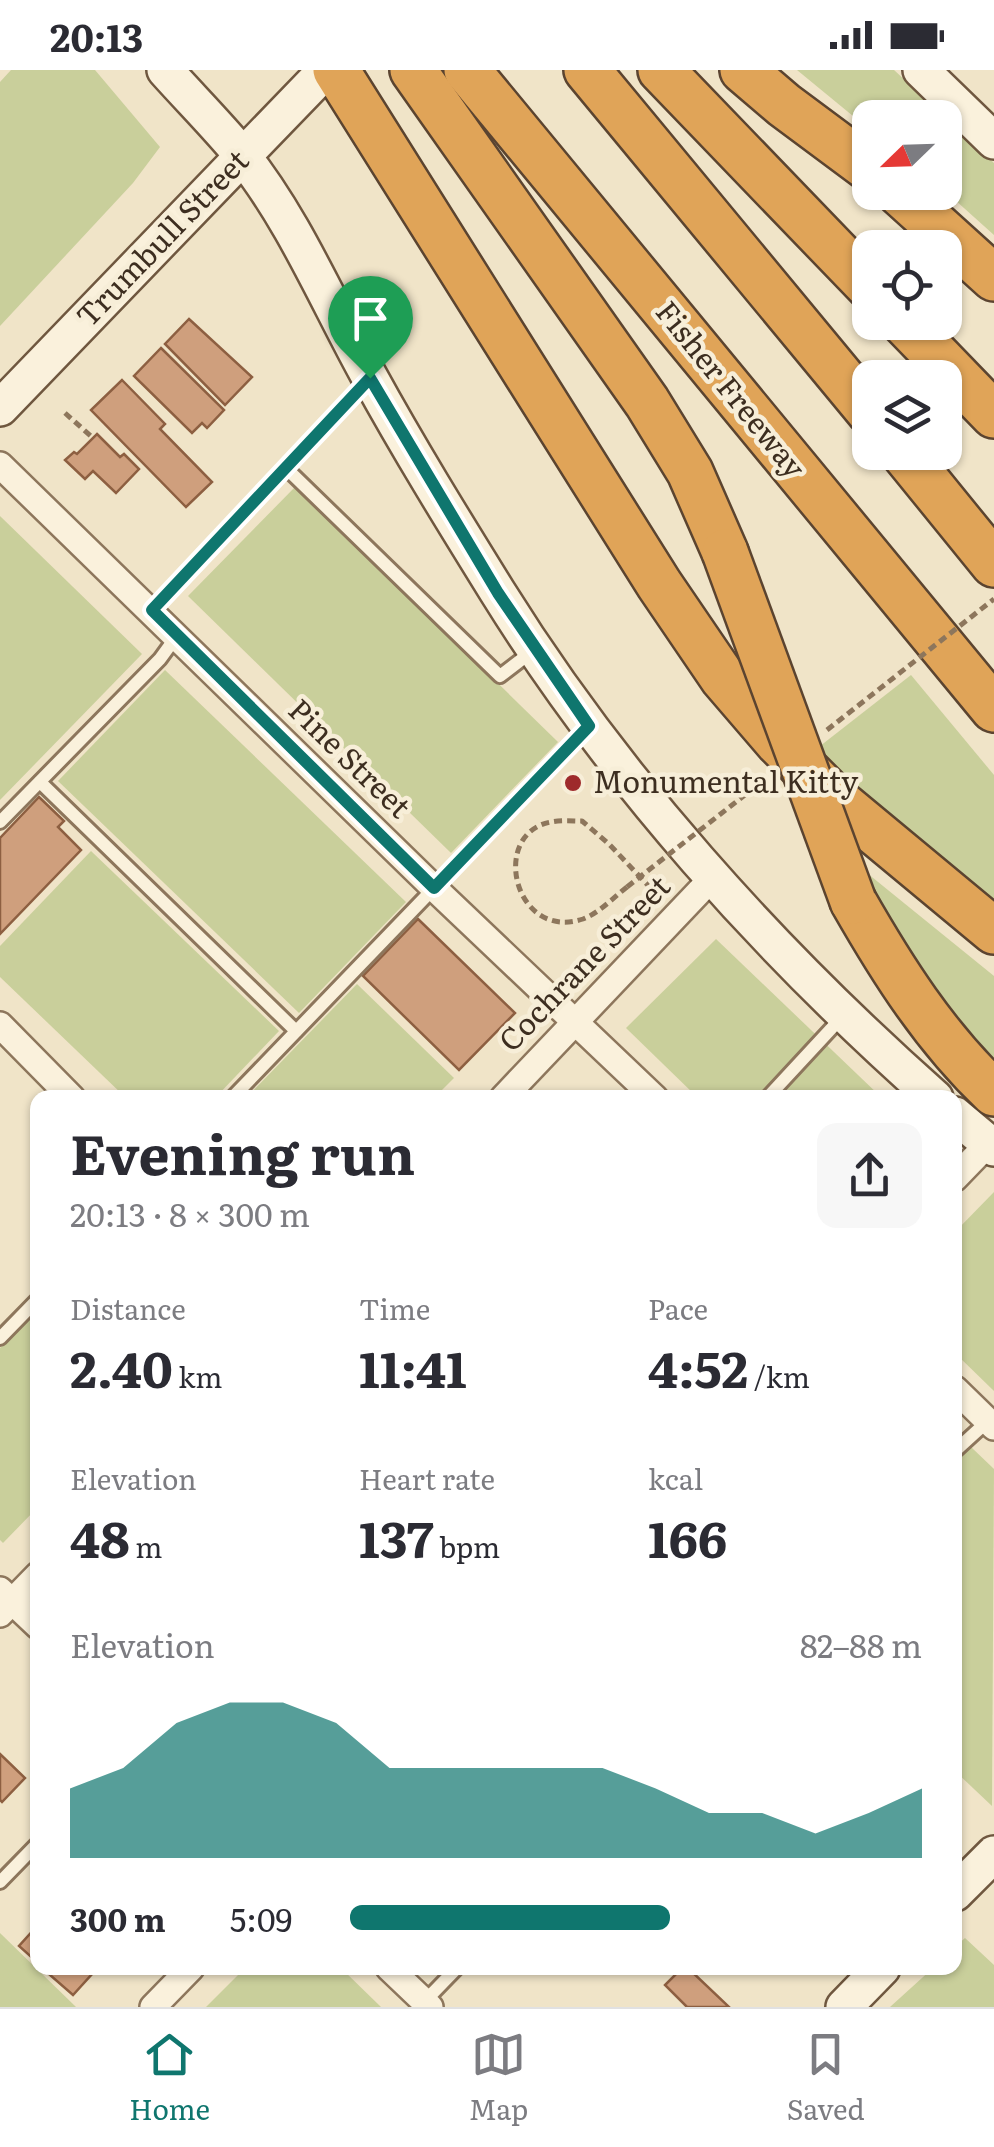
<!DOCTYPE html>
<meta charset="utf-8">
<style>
:root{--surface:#fff;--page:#f7f7f7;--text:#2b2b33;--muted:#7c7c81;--line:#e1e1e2;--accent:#0f766e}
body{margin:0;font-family:Literata,serif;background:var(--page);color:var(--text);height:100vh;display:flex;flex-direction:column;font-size:38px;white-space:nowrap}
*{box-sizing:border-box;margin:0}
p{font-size:32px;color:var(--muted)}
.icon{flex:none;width:55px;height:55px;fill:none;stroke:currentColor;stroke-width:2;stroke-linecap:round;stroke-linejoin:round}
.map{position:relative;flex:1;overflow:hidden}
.sheet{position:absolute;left:30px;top:1020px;width:932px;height:885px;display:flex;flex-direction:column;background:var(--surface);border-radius:20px;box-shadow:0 2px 8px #0004}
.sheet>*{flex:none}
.needle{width:65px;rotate:247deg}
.controls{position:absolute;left:852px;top:30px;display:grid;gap:20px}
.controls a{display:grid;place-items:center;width:110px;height:110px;border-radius:20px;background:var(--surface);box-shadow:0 2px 8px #0004;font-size:50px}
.pin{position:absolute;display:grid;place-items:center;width:85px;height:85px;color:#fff;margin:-102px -42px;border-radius:50% 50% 50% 0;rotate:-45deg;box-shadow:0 0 10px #0007}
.pin .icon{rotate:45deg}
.round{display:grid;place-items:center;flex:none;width:105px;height:105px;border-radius:20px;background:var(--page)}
.summary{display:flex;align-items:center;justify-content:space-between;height:170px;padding:0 40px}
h1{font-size:55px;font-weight:700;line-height:75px}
.stats{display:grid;grid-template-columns:repeat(3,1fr);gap:15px;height:170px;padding:10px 40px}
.stats div{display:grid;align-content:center}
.stats b{font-size:50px;font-weight:700}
.stats small{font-size:28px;font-weight:400}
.stats p{font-size:28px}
.chart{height:280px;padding:20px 40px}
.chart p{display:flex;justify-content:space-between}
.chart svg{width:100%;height:180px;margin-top:10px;fill:var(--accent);opacity:.7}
ul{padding:0 40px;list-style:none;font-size:32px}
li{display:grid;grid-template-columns:160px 120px 1fr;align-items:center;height:75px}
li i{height:25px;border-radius:12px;background:var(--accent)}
.status{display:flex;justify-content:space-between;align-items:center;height:70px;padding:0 50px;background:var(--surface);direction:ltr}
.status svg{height:28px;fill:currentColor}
.dock{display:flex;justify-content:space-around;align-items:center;height:140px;border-top:2px solid var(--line);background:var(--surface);font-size:28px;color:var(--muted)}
.dock a{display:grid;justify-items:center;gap:5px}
.dock .current{color:var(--accent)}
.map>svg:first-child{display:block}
.green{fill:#c9cf9b}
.building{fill:#cf9f7d;stroke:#8d5f41;stroke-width:2.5}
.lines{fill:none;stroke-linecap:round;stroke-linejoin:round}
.lane-casing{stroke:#8d765c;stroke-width:18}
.street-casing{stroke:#8d765c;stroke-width:30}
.secondary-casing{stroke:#6f573f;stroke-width:40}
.highway-casing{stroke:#5b4430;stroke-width:50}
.path{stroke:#8d765c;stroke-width:5;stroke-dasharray:8 5;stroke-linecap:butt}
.lane{stroke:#faf1dc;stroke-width:12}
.street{stroke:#faf1dc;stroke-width:25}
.secondary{stroke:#faf1dc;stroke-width:35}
.highway{stroke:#e0a458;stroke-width:45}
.highway-bridge-casing{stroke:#5b4430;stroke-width:50;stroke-linecap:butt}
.path-bridge{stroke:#8d765c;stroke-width:5;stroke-dasharray:8 5;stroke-linecap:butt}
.highway-bridge{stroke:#e0a458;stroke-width:45}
.route-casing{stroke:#fff;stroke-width:20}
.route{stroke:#0f766e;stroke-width:12}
.poi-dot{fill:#9e2a2b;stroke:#f7eed8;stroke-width:4}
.labels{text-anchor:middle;stroke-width:9;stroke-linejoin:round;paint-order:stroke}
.street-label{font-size:30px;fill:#3d2e20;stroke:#f7eed8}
.poi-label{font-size:30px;fill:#3d2e20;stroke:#f7eed8;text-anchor:start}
</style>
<div class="status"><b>20:13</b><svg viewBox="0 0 49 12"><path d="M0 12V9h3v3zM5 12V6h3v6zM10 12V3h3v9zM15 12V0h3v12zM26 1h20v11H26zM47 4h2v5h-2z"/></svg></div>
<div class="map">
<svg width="994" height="1937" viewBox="0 0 994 1937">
<rect width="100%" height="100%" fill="#f0e4c8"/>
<g class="green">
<path d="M11,0H95L160,77L133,113L0,256V12Z"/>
<path d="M797,0H894L994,93V165L945,121V48H870V60Z"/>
<path d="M296,416L558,672L451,783L188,526Z"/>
<path d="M0,446L142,584L0,730Z"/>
<path d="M165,600L406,832L299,943L58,711Z"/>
<path d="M911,605L994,705V836L866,728L815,680Z"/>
<path d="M91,781L279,961L216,1027H125L0,907V876Z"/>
<path d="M846,786L994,906V1007L934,942Z"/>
<path d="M716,869L881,1027H697L626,958Z"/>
<path d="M357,914L454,1008L435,1027H247Z"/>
<path d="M994,1122V1321L955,1283V1162Z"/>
<path d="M37,1240V1438L3,1473L0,1470V1278Z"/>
<path d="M971,1377L994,1399L992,1736L955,1701V1393Z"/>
<path d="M0,1863L76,1937H0Z"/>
<path d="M965,1868L994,1895V1937H890L933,1898H955V1877Z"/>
<path d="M245,1898H341L381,1937H206Z"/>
</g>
<g class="building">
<path d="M189,249L252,307L225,335L165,274Z"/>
<path d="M161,278L224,340L207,358L202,353L192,363L134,306Z"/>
<path d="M122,310L165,354L160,359L212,412L186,437L91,340Z"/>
<path d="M97,364L120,387L124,384L139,399L116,423L93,401L85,409L65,390L74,382L77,384Z"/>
<path d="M39,727L64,751L58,757L81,780L0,864V768Z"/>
<path d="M418,849L515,943L459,1000L363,906Z"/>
<path d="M0,1684L25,1708L2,1732L0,1730Z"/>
<path d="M38,1855V1893L19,1876Z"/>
<path d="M42,1898H85L92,1904L73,1925Z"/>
<path d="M682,1898H688L729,1937H687L665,1915Z"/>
</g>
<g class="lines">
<g class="lane-casing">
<g id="lane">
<path d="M286,398L500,606L534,580"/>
<path d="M152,540L366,312"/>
<path d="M40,712L296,961"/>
<path d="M0,752L160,589L176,567"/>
<path d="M232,1028L587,659"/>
<path d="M767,1028L843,946"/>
<path d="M0,1268L38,1229"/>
<path d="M955,1381L989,1350"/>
<path d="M0,1812L38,1773"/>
<path d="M424,1932L457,1898"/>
</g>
</g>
<g class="street-casing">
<g id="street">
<path d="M0,395L434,818L655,1028"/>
<path d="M0,955L72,1028"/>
<path d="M503,1028L715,805"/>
<path d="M955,1108L988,1074"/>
<path d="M955,1319L994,1357"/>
<path d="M0,1520L38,1556"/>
<path d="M0,1544L38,1505"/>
<path d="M389,1898L430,1937"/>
<path d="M153,1937L191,1898"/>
</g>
</g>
<g class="secondary-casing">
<g id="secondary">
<path d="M165,0C190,28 217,55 241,84C294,150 328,232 369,306C409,379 453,450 497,521C614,709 769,881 935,1028"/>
<path d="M921,0L994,71"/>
<path d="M0,338L326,0"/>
<path d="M955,1045L994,1078"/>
<path d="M955,1823L994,1784"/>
<path d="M844,1937L882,1898"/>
</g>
</g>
<g class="highway-casing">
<g id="highway">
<path d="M336,0L659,514L723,608L778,672L835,729L994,861"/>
<path d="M413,0L647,332L690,402L725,482"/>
<path d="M467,0L994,639"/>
<path d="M587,0L870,342"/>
<path d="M661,0L870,217"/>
<path d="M743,0L784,35L870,99"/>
<path d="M899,122L994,208"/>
<path d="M904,252L994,345"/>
<path d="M903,382L994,494"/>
<path d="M853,831C893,901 935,967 994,1023"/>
</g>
</g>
<g class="path">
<path d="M65,343L93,368"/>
<path d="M627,817C613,828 599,843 583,849C514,872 489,763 551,752C560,750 572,751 582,751L609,774L659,827"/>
</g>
<use href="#lane" class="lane"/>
<use href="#street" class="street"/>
<use href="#secondary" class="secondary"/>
<use href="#highway" class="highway"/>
<g class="highway-bridge-casing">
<path id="highway-bridge" d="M725,482L853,831"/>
</g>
<g class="path-bridge">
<path d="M827,660L994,529"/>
<path d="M627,817L768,707"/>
</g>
<use href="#highway-bridge" class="highway-bridge"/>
</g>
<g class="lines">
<g class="route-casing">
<path id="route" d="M370,308L498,523L589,656L434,818L152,540Z"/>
</g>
<use href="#route" class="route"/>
</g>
<circle class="poi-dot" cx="573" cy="713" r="10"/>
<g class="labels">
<g class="street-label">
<text transform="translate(163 169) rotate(-46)" y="10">Trumbull Street</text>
<text transform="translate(730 320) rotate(51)" y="10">Fisher Freeway</text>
<text transform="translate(349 689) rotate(44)" y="10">Pine Street</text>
<text transform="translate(585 894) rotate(-46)" y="10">Cochrane Street</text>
</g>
<g class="poi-label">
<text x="593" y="723">Monumental Kitty</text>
</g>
</g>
</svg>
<div class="controls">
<a><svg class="needle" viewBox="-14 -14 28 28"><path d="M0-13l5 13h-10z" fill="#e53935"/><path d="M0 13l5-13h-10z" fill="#7c7c81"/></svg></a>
<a><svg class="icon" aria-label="locate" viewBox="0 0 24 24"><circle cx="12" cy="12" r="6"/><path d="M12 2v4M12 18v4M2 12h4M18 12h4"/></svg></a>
<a><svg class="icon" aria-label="layers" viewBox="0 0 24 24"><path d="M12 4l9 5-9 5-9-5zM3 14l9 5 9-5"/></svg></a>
</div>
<div class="pin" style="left:370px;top:308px;background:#1e9e55"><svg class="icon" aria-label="arrive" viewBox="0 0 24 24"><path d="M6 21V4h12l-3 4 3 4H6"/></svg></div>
<section class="sheet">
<div class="summary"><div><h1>Evening run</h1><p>20:13 · 8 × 300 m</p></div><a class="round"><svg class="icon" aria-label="share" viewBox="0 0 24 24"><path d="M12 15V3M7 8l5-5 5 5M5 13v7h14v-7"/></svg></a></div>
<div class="stats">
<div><p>Distance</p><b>2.40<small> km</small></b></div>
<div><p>Time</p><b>11:41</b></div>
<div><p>Pace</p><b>4:52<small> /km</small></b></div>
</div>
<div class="stats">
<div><p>Elevation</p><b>48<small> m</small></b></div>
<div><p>Heart rate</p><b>137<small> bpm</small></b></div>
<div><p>kcal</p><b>166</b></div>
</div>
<div class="chart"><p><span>Elevation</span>82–88 m</p>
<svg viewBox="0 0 160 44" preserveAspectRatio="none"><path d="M0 44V27L10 22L20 11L30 6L40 6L50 11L60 22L70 22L80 22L90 22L100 22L110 27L120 33L130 33L140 38L150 33L160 27V44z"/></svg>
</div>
<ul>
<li><b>300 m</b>5:09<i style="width:56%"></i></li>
</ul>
</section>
</div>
<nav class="dock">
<a class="current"><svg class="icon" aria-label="home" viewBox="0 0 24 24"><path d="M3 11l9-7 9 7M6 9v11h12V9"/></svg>Home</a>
<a><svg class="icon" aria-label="map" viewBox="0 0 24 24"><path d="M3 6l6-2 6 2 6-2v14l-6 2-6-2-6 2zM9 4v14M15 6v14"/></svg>Map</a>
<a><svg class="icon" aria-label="saved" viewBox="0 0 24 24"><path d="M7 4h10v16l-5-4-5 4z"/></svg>Saved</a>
</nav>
